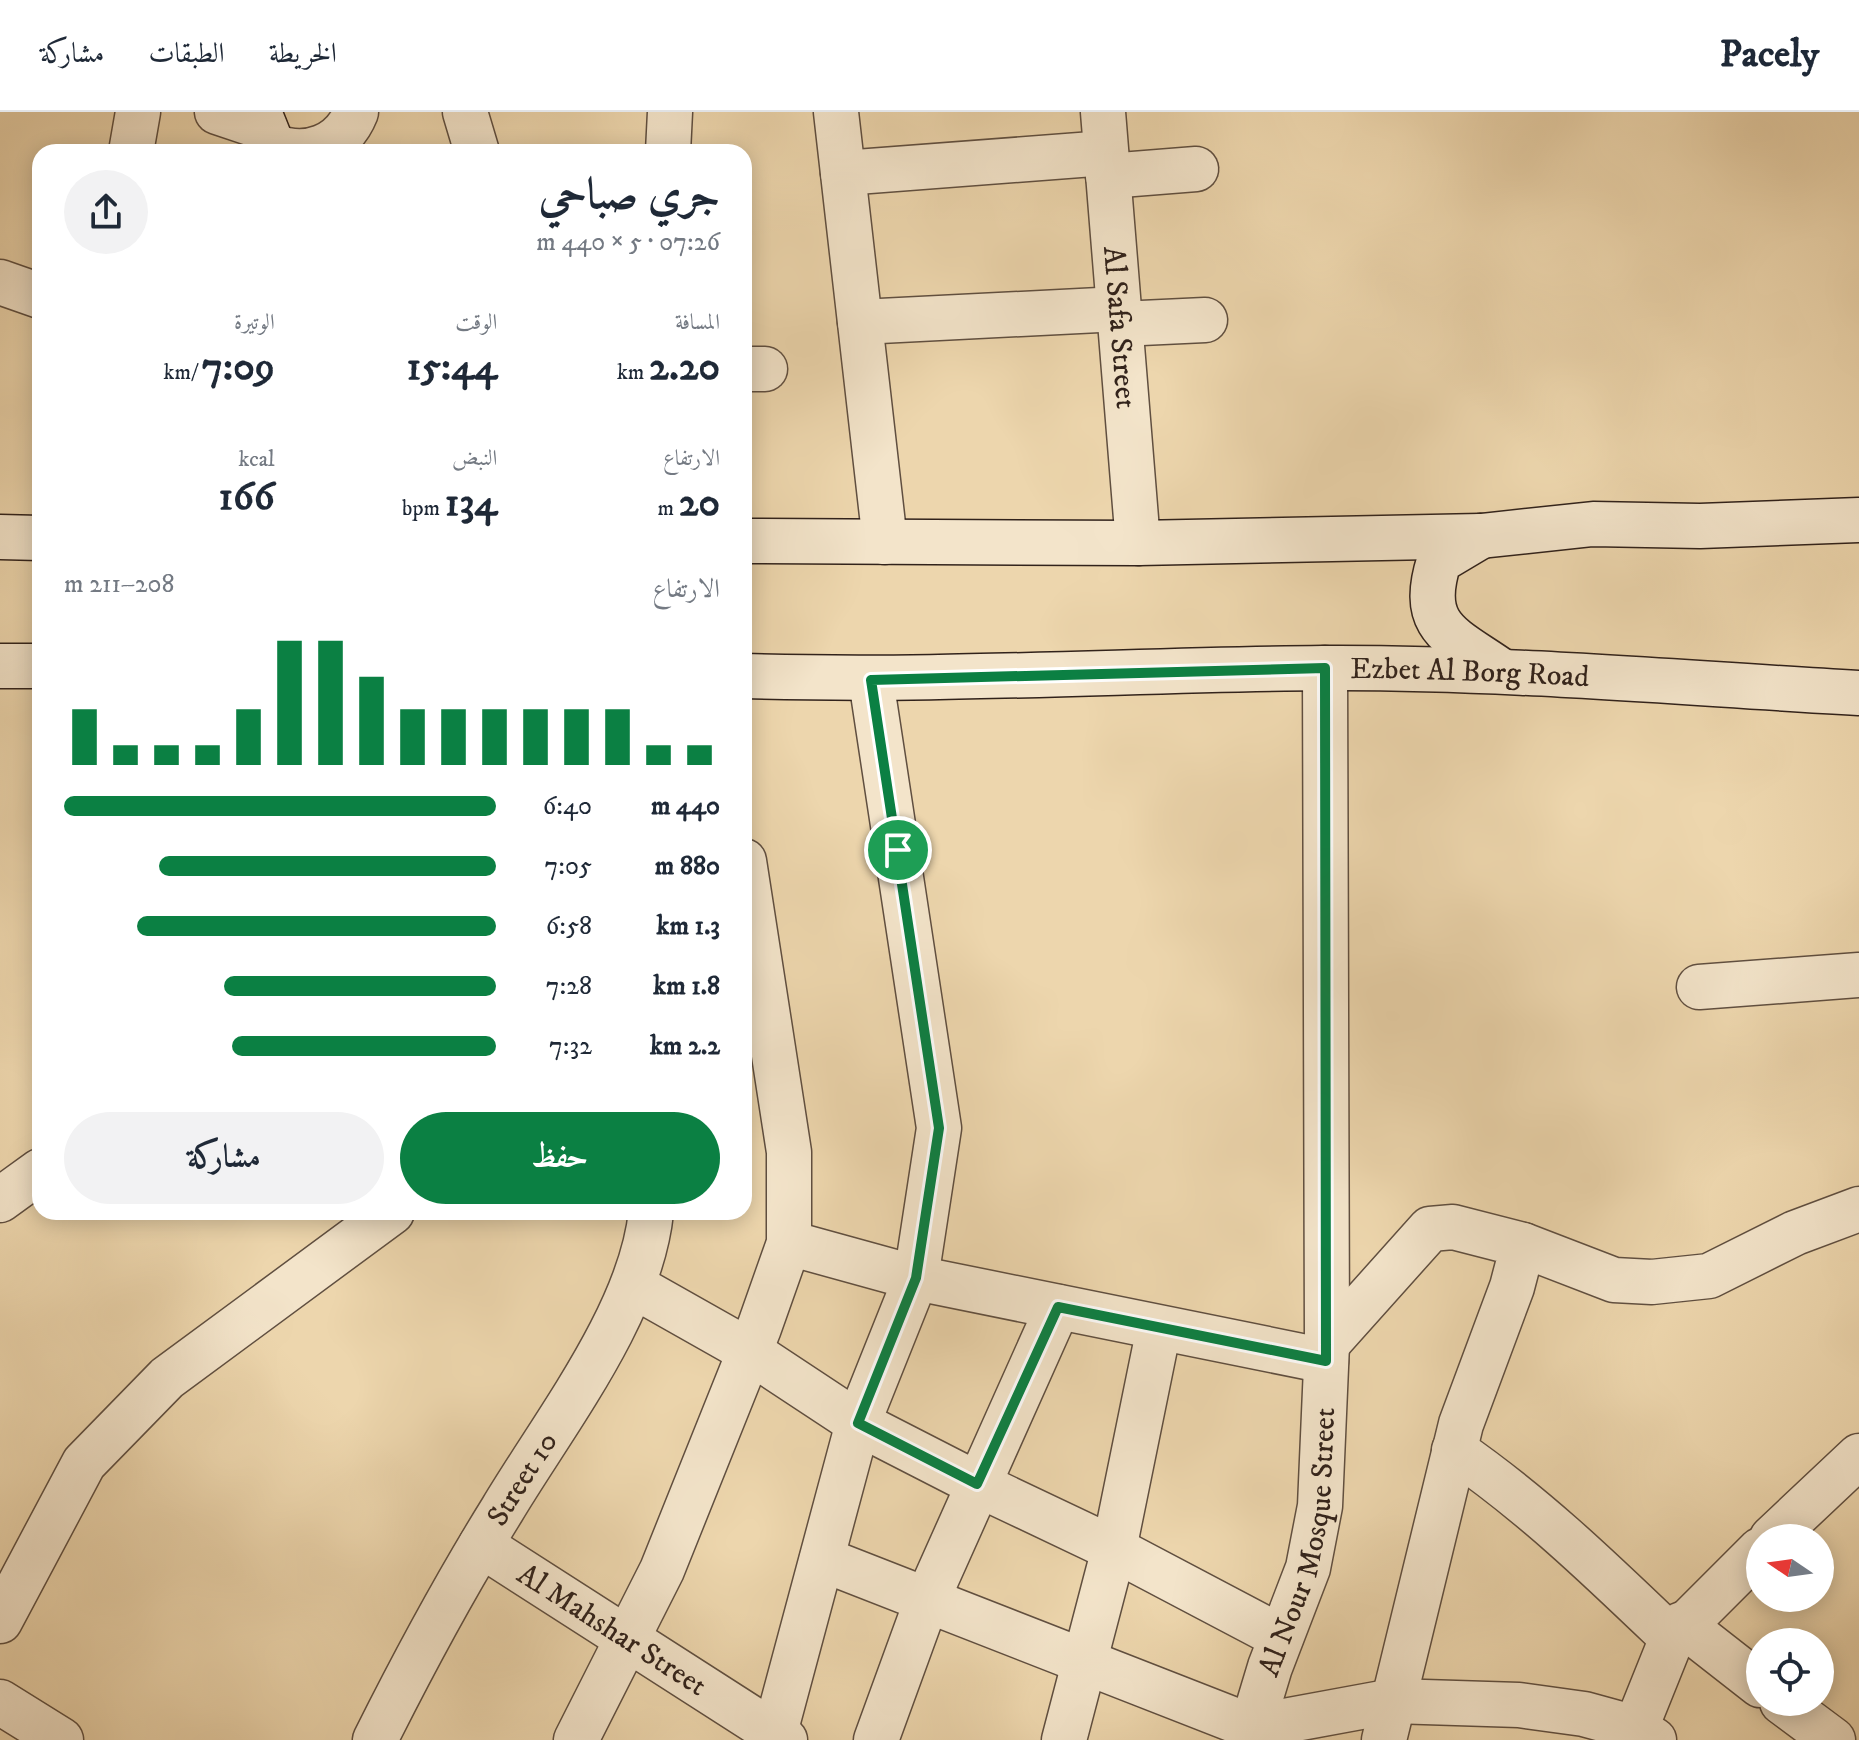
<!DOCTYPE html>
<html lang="ar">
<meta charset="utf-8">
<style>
:root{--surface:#fff;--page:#f2f2f3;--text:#1f2937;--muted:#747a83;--line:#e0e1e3;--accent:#0b8043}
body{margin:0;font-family:"IM FELL DW Pica",Amiri,serif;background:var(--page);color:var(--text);direction:rtl;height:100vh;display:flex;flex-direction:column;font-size:30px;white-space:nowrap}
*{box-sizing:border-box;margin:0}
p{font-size:26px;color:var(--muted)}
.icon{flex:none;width:44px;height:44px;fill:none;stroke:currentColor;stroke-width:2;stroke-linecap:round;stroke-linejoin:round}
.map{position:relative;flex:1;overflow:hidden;direction:ltr}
.sheet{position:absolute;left:32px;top:32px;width:720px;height:1076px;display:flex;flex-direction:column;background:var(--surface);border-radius:24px;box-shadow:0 4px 20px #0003;direction:rtl}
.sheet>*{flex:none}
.needle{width:52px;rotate:283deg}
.controls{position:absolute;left:1746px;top:1412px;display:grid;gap:16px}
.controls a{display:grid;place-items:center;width:88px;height:88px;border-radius:50%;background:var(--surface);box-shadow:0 4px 20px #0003;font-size:40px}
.pin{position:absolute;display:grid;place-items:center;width:68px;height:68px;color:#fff;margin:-34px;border:4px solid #fff;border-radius:50%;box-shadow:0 2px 8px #0007}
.round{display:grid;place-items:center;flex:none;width:84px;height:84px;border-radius:42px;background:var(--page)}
.headline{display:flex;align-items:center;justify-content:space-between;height:136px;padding:0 32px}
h1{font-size:44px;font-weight:700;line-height:60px}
.metrics{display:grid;grid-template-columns:repeat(3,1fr);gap:12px;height:136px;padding:8px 32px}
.metrics div{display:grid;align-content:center}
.metrics b{font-size:40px;font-weight:700}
.metrics small{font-size:22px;font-weight:400}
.metrics p{font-size:22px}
.chart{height:224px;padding:16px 32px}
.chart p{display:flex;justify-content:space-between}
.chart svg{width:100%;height:144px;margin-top:8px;stroke:var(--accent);stroke-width:6}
.button{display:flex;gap:16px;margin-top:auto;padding:16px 32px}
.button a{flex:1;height:92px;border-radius:48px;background:var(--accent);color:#fff;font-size:32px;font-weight:700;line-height:92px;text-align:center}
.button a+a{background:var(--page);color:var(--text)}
ul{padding:0 32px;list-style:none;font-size:26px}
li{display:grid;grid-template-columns:128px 96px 1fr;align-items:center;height:60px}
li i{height:20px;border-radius:10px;background:var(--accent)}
header{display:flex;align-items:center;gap:48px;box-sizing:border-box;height:112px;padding:0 40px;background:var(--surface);border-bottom:2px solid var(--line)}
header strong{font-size:38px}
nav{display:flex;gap:44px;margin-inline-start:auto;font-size:28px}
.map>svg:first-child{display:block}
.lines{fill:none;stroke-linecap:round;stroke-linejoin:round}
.street-casing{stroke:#604f40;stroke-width:47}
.secondary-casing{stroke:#31221b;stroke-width:47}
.street{stroke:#f3e4ca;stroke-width:44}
.secondary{stroke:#f3e4ca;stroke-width:44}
.route-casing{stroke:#fff;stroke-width:16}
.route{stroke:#0b8043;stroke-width:10}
.labels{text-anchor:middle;stroke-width:6;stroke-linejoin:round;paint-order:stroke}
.street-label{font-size:30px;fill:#31221b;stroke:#f3e4ca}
</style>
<header>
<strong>Pacely</strong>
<nav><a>الخريطة</a><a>الطبقات</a><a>مشاركة</a></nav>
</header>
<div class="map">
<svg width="1859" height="1628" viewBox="0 0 1859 1628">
<rect width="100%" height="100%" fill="#edd6ad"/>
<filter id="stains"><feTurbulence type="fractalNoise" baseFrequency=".0025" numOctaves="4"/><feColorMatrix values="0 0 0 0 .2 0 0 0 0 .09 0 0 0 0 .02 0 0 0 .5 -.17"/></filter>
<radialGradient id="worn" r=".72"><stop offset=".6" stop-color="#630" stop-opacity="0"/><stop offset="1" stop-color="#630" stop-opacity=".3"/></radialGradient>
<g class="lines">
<g class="street-casing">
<g id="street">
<path d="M217,0L265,16"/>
<path d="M465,0L477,40"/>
<path d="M836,0L885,430"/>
<path id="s1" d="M1103,0L1138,431"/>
<path d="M273,34C307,47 342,35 356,0"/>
<path d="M131,40L138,0"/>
<path d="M668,40L670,0"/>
<path d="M843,61L1106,41"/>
<path d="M1108,64L1196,57"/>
<path d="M0,170L40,184"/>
<path d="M860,210L1119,197"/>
<path d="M1120,212L1205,208"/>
<path d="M744,257H765"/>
<path d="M1699,875L1859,863"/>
<path d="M0,1088L40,1059"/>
<path d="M789,1131L916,1166L1326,1249"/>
<path d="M1523,1133L1614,1168L1652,1170L1709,1164L1795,1121L1859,1097"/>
<path d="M634,1174L749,1239L858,1311L977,1372L1114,1437L1281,1525"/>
<path d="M1327,1232L1430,1117L1453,1115L1523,1133L1512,1175L1461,1312L1384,1628"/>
<path d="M1454,1338C1534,1393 1602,1459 1672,1526L1631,1628"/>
<path d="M1772,1426L1859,1344"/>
<path id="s2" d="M481,1433L785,1628"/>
<path d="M822,1447L1252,1615L1393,1589L1519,1593L1584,1602L1635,1616L1654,1628"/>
<path d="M0,1509L84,1351L167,1266L392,1100"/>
<path d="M1682,1512L1760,1573"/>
<path d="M1672,1526L1760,1438"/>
<path d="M0,1590L61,1628"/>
<path d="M1782,1590L1833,1628"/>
<path id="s3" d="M375,1628C414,1550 456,1472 502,1398C554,1311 641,1201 651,1100"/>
<path d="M576,1628L662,1458L759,1216L789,1131V1040L744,749"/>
<path d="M773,1628L858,1311L916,1166L939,1016L871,568"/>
<path d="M876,1628L927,1488L1058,1195"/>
<path d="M1064,1628L1114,1437L1159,1216"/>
<path id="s4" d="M1248,1628L1270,1555L1308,1456L1320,1394L1327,1232L1325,556"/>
</g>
</g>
<g class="secondary-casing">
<g id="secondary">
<path d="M259,0L275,40"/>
<path d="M1481,424L1439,449C1418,515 1451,524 1500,558"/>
<path d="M0,425L40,426"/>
<path d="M744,429L1138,431L1481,424L1593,412L1700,414L1859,408"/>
<path d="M0,554H40"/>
<path id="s5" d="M744,564C937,570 1130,558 1323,556C1502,555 1680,571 1859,581"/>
</g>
</g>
<use href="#street" class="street"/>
<use href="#secondary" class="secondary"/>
</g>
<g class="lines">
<g class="route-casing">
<path id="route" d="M1325,556L1326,1249L1058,1195L977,1372L858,1311L916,1166L939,1016L871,568Z"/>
</g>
<use href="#route" class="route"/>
</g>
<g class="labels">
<g class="street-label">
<text dy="10" stroke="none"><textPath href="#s1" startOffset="216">Al Safa Street</textPath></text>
<text dy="10" stroke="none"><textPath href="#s5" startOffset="726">Ezbet Al Borg Road</textPath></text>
<text dy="10" stroke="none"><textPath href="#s3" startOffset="300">Street 10</textPath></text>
<text dy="10" stroke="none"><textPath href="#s4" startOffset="206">Al Nour Mosque Street</textPath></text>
<text dy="10" stroke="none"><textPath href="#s2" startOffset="156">Al Mahshar Street</textPath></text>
</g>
</g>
<rect width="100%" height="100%" filter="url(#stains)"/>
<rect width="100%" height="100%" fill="url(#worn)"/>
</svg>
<div class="controls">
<a><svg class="needle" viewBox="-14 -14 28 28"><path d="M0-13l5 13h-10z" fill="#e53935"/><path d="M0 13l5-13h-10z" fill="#747a83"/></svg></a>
<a><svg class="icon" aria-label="locate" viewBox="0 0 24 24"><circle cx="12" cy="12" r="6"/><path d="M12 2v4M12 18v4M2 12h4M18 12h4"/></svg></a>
</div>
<div class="pin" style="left:898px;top:738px;background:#1e9e55"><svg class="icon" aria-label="arrive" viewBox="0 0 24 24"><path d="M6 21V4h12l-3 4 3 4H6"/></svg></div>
<section class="sheet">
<div class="headline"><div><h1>جري صباحي</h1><p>07:26 · 5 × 440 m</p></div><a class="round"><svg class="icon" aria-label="share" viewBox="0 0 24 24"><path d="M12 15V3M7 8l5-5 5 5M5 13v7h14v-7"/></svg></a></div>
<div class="metrics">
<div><p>المسافة</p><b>2.20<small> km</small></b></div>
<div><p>الوقت</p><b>15:44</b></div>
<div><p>الوتيرة</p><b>7:09<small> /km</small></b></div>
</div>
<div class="metrics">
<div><p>الارتفاع</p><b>20<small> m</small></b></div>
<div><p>النبض</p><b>134<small> bpm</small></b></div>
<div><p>kcal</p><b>166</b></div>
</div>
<div class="chart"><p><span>الارتفاع</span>208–211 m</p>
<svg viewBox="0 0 160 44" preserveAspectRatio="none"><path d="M5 44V27M15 44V38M25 44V38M35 44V38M45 44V27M55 44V6M65 44V6M75 44V17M85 44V27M95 44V27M105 44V27M115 44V27M125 44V27M135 44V27M145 44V38M155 44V38"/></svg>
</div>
<ul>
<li><b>440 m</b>6:40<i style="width:100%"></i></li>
<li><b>880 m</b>7:05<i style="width:78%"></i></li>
<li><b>1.3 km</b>6:58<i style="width:83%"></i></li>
<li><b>1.8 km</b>7:28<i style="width:63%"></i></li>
<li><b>2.2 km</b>7:32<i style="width:61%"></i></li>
</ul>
<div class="button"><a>حفظ</a><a>مشاركة</a></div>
</section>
</div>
